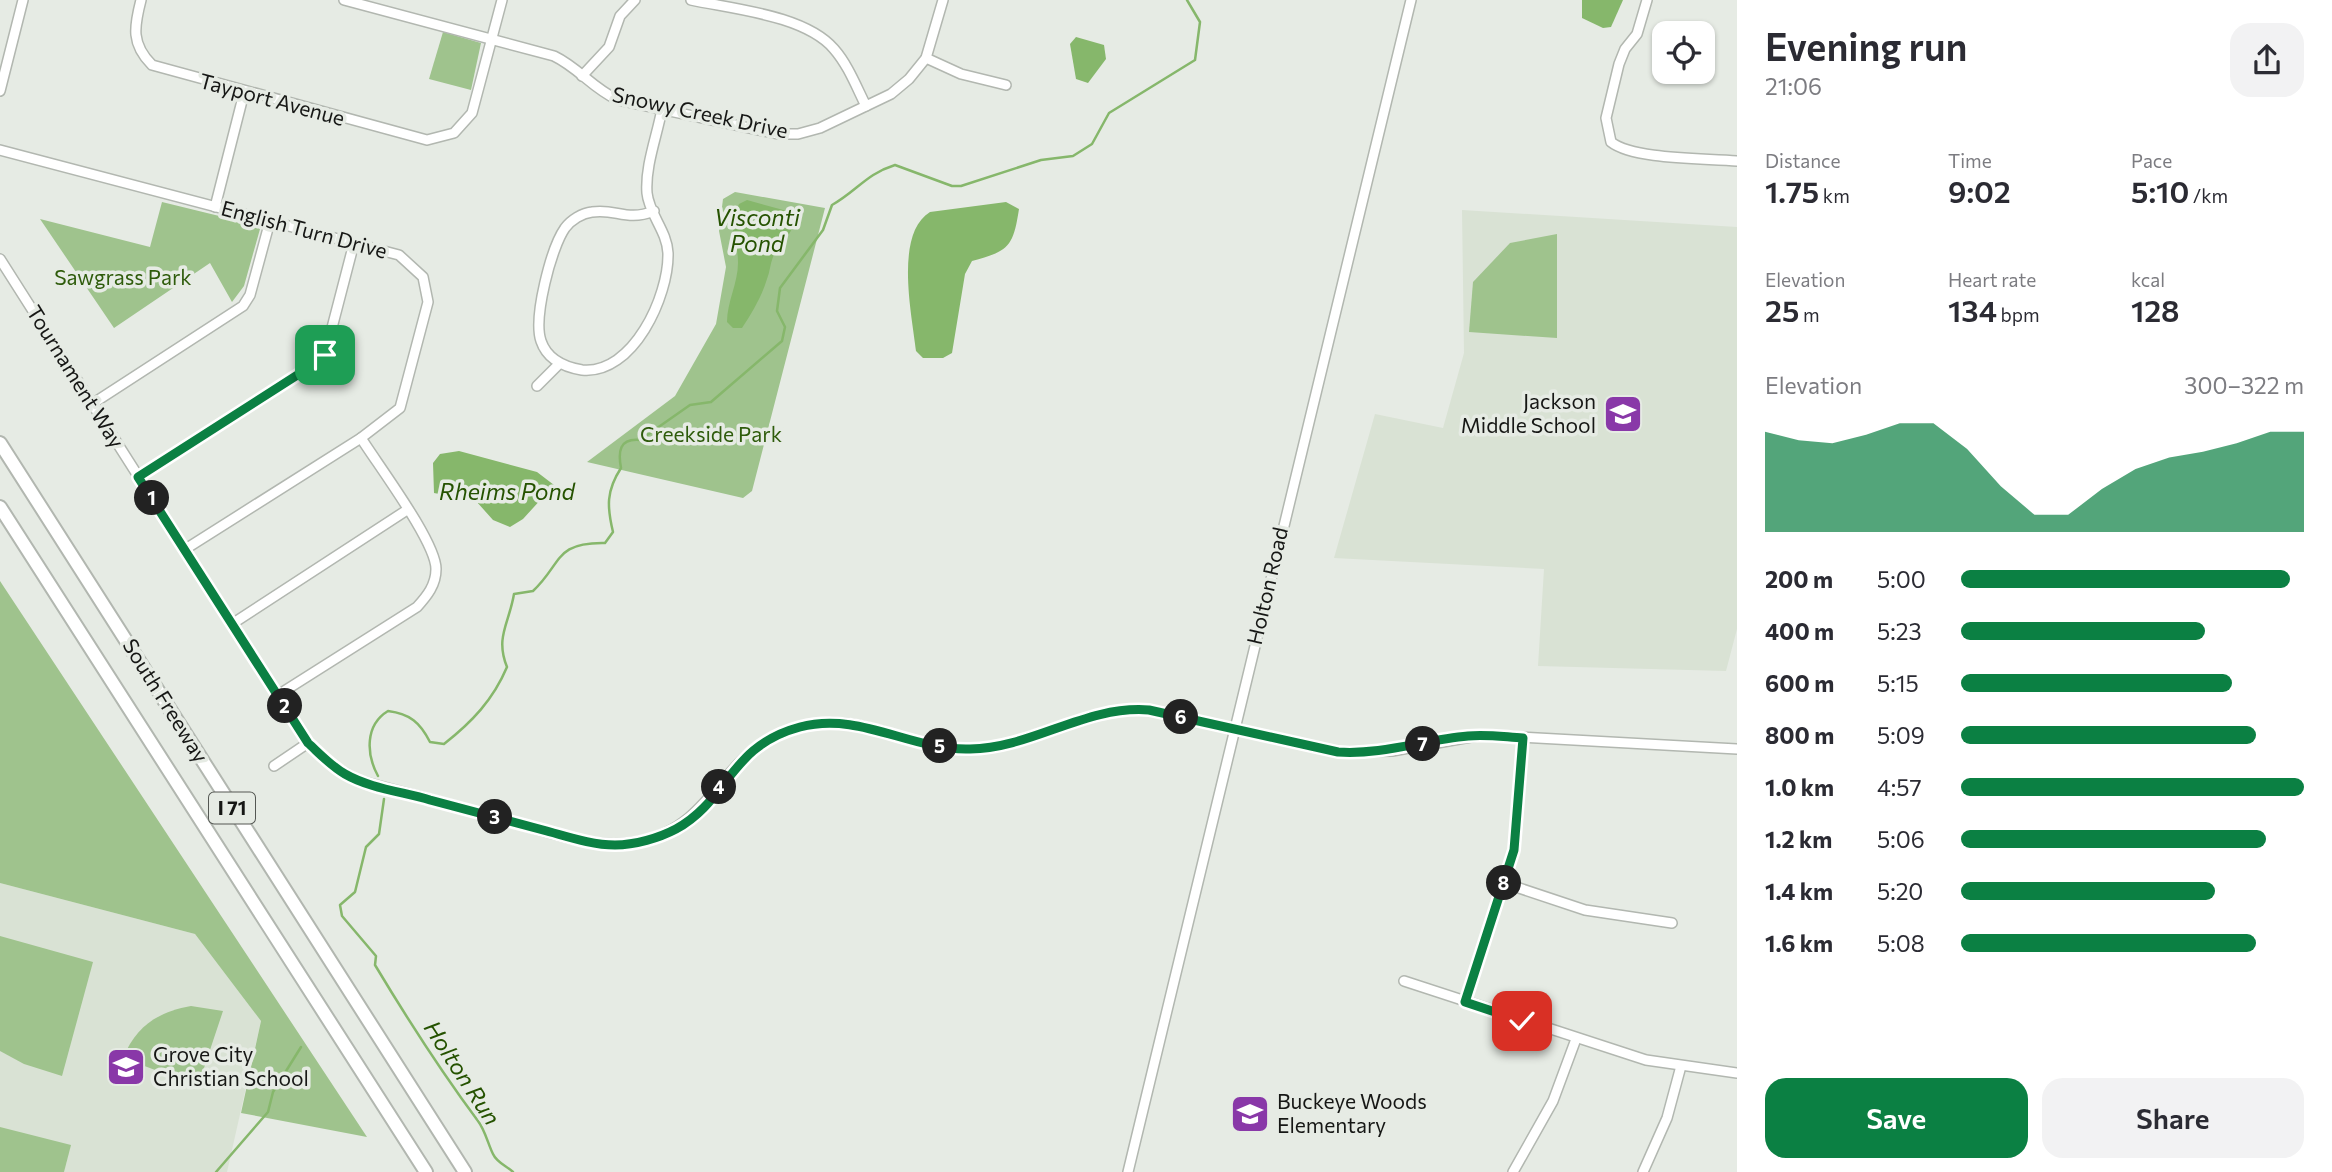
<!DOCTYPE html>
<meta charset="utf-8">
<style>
:root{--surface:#fff;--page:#f2f2f3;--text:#2b2b33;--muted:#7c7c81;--accent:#0b8043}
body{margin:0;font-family:Commissioner,sans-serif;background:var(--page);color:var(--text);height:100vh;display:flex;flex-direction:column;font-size:26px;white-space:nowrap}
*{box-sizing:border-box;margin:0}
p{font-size:23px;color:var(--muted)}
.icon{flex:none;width:38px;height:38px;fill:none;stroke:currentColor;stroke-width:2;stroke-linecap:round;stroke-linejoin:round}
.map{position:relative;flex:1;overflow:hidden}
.sheet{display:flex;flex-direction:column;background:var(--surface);width:595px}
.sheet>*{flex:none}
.buttons{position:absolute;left:1652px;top:21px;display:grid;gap:14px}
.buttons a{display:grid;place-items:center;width:63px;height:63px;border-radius:14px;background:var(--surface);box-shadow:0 2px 5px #0004;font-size:35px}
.pin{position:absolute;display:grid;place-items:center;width:60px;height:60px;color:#fff;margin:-30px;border-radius:14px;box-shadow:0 4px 10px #0006}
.km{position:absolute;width:35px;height:35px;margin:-18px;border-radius:50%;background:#222;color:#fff;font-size:19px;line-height:35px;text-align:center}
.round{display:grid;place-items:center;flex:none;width:74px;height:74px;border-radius:21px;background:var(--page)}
.headline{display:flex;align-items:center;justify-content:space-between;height:119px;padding:0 28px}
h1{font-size:38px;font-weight:600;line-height:52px}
.stats{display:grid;grid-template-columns:repeat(3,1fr);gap:10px;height:119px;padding:7px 28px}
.stats div{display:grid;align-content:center}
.stats b{font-size:30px;font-weight:600}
.stats small{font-size:19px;font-weight:400}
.stats p{font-size:19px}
.chart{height:196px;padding:14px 28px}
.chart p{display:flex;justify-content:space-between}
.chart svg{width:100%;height:126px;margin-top:7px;fill:var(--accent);opacity:.7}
.button{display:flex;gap:14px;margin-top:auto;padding:14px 28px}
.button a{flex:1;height:80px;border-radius:21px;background:var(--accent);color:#fff;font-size:28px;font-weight:600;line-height:80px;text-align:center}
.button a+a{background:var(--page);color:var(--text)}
ul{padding:0 28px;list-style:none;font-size:23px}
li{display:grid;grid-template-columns:112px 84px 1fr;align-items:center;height:52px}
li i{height:18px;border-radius:9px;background:var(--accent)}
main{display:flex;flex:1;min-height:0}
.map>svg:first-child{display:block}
.built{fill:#d9e2d4}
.green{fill:#9fc38d}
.water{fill:#86b76b}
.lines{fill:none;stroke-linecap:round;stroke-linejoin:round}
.stream{stroke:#86b76b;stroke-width:2.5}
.minor-casing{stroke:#b2b7b0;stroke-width:12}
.highway-casing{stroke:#b2b7b0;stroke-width:16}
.minor{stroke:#fff;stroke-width:9}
.highway{stroke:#fff;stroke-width:12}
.route-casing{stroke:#fff;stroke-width:14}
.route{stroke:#0b8043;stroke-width:9}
.labels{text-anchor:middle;stroke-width:7;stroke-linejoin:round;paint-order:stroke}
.shield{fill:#e6ebe4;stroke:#545753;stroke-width:2}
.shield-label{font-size:19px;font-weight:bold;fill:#161715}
.street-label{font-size:21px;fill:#161715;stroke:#e6ebe4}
.park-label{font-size:21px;fill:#2f5c0c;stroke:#e6ebe4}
.poi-label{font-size:21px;fill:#161715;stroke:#e6ebe4;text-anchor:start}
.water-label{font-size:23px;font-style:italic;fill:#255200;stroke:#e6ebe4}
</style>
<main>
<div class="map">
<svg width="1737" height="1172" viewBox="0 0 1737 1172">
<rect width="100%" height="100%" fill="#e6ebe4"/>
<g class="built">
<path d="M1462,210L1737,227V629L1726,671L1538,666L1544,569L1334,558L1375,414L1443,428L1464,353Z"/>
<path d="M0,883L195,934L261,1021L227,1172H0Z"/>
</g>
<g class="green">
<path d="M443,32L481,43L471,90L429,79Z"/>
<path d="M735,192L825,208L752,491L743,498L587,462L675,396L716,324L726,267L719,231L723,199Z"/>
<path d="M162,202L256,225L260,229L244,286L232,302L210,263L114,328L40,219L150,247Z"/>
<path d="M1557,234V338L1469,332L1473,282L1510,243Z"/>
<path d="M0,581L367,1137L241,1113L261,1021L195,934L0,883Z"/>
<path d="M0,936L93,962L62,1076L24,1064L0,1051Z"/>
<path d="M191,1006L223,1011L198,1086L123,1058C136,1026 158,1012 191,1006Z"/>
<path d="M0,1127L71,1145L64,1172H0Z"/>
</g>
<g class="water">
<path d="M1582,0H1623L1611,27L1603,28L1582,18Z"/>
<path d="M1076,37L1104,45L1106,59L1088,83L1076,79L1070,44Z"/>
<path d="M747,200L787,211L794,220C792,237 780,242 773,257C770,264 770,272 767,279C762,296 752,313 742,328H733L727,322C727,302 738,283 738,263C738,236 726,234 739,204Z"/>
<path d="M1006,202L1019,209C1013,248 1008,251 972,261L965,274L952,353L943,358H923L916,351C912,315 894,234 930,212Z"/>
<path d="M459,451L537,472L554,485L523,519L510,527L493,520L476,501L434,493L433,463L440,454Z"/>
</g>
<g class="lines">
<g class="stream">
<path d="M378,776C366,754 365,725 388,711C410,714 420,722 430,742L444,744C472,722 493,700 507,667C495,637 509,624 514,594L533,591C562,564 554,542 605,543L613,532C607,507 606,491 621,468C618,452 619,438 640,440L690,405L711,402L782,341L785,327L777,311L780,288L823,230L832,205C857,191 866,174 895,165L952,186H961L1041,160L1073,156L1092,144L1109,113L1195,60L1200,22L1187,0"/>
<path d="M384,799L379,834L366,847L355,892L340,905L342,916L376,956L375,965C408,1020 440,1070 478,1121C485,1130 488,1144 493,1154C497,1163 507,1166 513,1172"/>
<path d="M216,1172L268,1112L273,1092L301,1047"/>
</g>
<g class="minor-casing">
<g id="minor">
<path d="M141,0C134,27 131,44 152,65L427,140L454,133L472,113L502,0"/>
<path d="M344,0L554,56C579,68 592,88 618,100L778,134H798L820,128L891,94L909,79L926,58L943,0"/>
<path d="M691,0C732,9 805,15 834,49C848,65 856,86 866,106"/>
<path d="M1647,0L1637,34L1625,49L1619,64L1606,118L1611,142C1634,160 1706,158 1737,161"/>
<path d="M926,58L961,74L1006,85"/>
<path d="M582,76L609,47L620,16L635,0"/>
<path d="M0,91L23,0"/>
<path d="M0,150L399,255L423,277L428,302L400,408L361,438L184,550"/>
<path d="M215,207L244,93"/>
<path d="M654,211C626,222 616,208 592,212C582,213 571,220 565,228C551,248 533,318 541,341C547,359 564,367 582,370C633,375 669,296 668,253C667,231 649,214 647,193C645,166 657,136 662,109"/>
<path d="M0,259L308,743L333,766L357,780C410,794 463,808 516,823C552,833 591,848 630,843C712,833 717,758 784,732C857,703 902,751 970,749C1032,748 1084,705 1149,710L1338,752L1392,751L1482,735L1737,749"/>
<path d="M537,386L559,364"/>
<path d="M92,404L243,306L250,295L270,221"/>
<path d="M138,477L320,361L327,347L354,243"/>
<path d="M232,624L407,510"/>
<path d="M278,695L417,607C427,596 436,585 436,569C436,542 378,465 361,438"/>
<path d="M274,766L308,743"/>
<path d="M1504,883L1585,910L1672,923"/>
<path d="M1404,981L1646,1060L1737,1073"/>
<path d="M1465,1001L1514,850L1523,738"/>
<path d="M1128,1172L1411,0"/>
<path d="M1513,1172L1553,1101L1576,1039"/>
<path d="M1643,1172L1667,1118L1681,1066"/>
</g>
</g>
<g class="highway-casing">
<g id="highway">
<path d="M0,443L465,1172"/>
<path d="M0,507L426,1172"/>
</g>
</g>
<use href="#minor" class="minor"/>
<use href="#highway" class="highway"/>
</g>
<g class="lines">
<g class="route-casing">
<path id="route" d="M325,355L313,365L138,477L308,743C320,754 331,766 345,774C369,788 403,792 430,800C468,810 505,820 543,830C566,836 591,845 615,845C635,845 659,838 676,829C729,800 729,746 800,727C860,711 911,751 970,749C1033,748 1085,705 1149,710L1338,752C1383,755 1423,740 1468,736C1486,734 1505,737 1523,738L1514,850L1465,1002L1522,1021"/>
</g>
<use href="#route" class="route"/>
</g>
<defs>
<g id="school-square" transform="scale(2.0125)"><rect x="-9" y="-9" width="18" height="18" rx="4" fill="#8938a8" stroke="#e6ebe4"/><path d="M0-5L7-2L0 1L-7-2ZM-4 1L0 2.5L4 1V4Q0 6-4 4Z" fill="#fff"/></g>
</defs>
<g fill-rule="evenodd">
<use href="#school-square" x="1623" y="414"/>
<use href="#school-square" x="126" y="1067"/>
<use href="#school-square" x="1250" y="1114"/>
</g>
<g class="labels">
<rect class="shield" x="209" y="792.5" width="46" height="31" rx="5"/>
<g class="shield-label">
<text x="232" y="815">I 71</text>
</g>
<g class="street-label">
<text transform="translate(272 100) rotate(15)" y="7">Tayport Avenue</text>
<text transform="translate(700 113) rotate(12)" y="7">Snowy Creek Drive</text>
<text transform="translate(304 230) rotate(15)" y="7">English Turn Drive</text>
<text transform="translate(75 377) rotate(58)" y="7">Tournament Way</text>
<text transform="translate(1268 586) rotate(-77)" y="7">Holton Road</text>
<text transform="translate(165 701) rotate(58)" y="7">South Freeway</text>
</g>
<g class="park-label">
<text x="123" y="285">Sawgrass Park</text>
<text x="711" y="442">Creekside Park</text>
</g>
<g class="poi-label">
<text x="1596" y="409" text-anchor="end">Jackson<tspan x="1596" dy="24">Middle School</tspan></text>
<text x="153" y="1062">Grove City<tspan x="153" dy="24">Christian School</tspan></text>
<text x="1277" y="1109">Buckeye Woods<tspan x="1277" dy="24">Elementary</tspan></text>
</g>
<g class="water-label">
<text x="757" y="226">Visconti<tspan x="757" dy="26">Pond</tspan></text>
<text x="507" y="500">Rheims Pond</text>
<text transform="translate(462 1073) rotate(57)" y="8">Holton Run</text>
</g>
</g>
</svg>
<div class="buttons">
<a><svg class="icon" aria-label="locate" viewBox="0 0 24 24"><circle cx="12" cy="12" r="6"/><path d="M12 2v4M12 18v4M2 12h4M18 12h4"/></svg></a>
</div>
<div class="pin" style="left:325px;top:355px;background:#1e9e55"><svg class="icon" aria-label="arrive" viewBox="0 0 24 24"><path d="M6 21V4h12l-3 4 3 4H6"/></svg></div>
<div class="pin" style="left:1522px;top:1021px;background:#d93025"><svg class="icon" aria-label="check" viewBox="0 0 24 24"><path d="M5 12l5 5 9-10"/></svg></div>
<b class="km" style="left:152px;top:498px">1</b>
<b class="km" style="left:285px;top:706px">2</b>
<b class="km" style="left:495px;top:817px">3</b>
<b class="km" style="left:719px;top:787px">4</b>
<b class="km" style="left:940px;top:746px">5</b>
<b class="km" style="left:1181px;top:717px">6</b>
<b class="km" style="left:1423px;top:744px">7</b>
<b class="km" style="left:1504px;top:883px">8</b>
</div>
<section class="sheet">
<div class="headline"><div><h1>Evening run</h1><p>21:06</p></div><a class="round"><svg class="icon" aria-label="share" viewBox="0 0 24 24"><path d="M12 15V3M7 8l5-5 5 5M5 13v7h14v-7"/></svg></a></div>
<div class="stats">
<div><p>Distance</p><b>1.75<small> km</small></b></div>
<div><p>Time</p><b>9:02</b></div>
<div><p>Pace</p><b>5:10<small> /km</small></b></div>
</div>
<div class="stats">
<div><p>Elevation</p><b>25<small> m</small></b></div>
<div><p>Heart rate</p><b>134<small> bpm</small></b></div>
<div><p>kcal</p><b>128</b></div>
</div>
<div class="chart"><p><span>Elevation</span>300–322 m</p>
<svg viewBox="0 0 160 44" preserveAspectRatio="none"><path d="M0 44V9L10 12L20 13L30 10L40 6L50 6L60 15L70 28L80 38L90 38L100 29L110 22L120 18L130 16L140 13L150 9L160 9V44z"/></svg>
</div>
<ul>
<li><b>200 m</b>5:00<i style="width:96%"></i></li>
<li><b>400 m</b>5:23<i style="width:71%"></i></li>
<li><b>600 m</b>5:15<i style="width:79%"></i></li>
<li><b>800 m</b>5:09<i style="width:86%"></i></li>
<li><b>1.0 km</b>4:57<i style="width:100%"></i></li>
<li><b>1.2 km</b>5:06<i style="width:89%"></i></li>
<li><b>1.4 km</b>5:20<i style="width:74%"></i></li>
<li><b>1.6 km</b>5:08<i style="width:86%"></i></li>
</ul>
<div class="button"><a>Save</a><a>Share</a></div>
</section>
</main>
